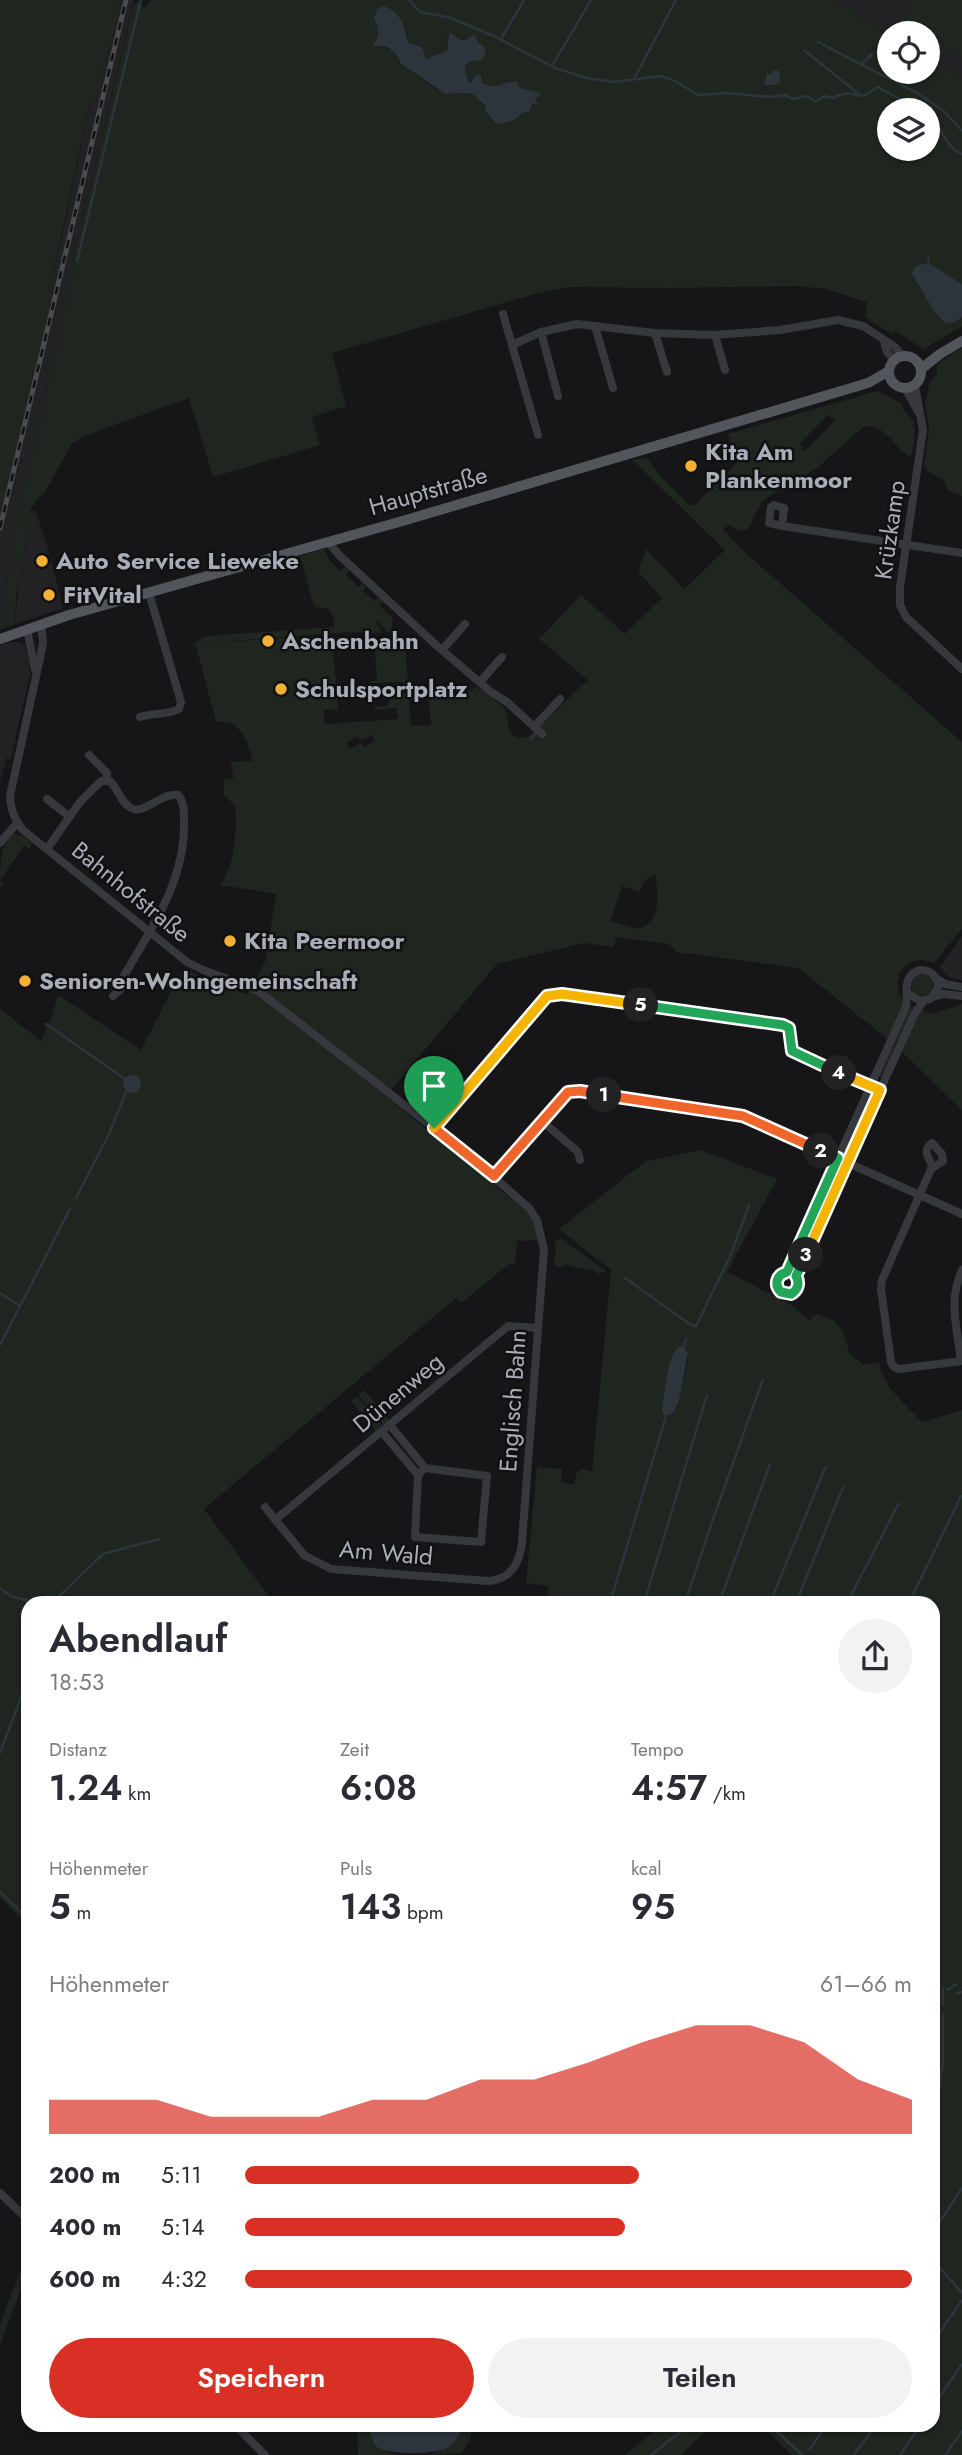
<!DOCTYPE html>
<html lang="de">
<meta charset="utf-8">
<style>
:root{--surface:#fff;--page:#f2f2f3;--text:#2b2b33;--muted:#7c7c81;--accent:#d93025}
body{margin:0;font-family:Jost,sans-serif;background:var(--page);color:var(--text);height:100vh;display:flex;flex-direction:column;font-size:26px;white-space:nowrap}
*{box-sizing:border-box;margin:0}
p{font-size:23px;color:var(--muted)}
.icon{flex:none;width:38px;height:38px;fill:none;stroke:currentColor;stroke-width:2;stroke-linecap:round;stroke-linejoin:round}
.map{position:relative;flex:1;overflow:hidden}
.panel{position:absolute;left:21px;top:1596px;width:919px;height:836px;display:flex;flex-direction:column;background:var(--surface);border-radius:21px;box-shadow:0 2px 5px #0004}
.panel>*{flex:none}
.buttons{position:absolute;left:877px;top:21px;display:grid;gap:14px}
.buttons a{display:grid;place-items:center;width:63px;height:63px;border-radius:50%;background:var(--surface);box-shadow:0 2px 5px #0004;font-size:35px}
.pin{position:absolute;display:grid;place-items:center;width:60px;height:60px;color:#fff;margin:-72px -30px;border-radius:50% 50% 50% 0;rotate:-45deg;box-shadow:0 0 7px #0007}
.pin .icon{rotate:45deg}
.km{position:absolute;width:35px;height:35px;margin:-18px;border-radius:50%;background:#222;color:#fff;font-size:19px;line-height:35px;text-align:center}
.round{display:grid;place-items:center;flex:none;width:74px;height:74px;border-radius:37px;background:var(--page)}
.overview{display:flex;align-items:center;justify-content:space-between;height:119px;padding:0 28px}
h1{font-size:38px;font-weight:600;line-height:52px}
.metrics{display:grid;grid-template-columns:repeat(3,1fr);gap:10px;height:119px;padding:7px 28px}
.metrics div{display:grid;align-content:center}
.metrics b{font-size:35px;font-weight:600}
.metrics small{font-size:19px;font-weight:400}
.metrics p{font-size:19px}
.chart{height:196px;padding:14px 28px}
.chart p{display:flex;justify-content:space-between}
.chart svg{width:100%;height:126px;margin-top:7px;fill:var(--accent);opacity:.7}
.primary-button{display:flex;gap:14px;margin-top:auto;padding:14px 28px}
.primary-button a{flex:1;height:80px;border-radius:42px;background:var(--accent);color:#fff;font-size:28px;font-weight:600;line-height:80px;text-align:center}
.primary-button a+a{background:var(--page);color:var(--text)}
ul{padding:0 28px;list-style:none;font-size:23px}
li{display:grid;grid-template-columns:112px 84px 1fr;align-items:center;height:52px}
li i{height:18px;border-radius:9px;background:var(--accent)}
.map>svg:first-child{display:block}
.built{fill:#222225}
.green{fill:#1e261f;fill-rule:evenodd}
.water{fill:#2c353c}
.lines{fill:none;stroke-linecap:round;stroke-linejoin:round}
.stream{stroke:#2c353c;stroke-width:2.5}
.minor{stroke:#37383d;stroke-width:8}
.major{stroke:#53555c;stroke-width:10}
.rail-casing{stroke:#4a4c52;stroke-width:5}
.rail{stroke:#111113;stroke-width:2.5;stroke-dasharray:8;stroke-linecap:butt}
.split-1-casing{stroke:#fff;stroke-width:14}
.split-2-casing{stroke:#fff;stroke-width:14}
.split-3-casing{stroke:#fff;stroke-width:14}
.split-4-casing{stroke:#fff;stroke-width:14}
.split-5-casing{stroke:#fff;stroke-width:14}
.split-6-casing{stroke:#fff;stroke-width:14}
.split-1{stroke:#f0652b;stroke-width:9}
.split-2{stroke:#f0652b;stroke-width:9}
.split-3{stroke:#22a559;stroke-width:9}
.split-4{stroke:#f5b400;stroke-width:9}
.split-5{stroke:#22a559;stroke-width:9}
.split-6{stroke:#f5b400;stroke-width:9}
.poi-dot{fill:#f2b134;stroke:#111113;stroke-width:2.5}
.labels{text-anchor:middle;stroke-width:5;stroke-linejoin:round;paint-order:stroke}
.poi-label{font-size:24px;font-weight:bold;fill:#a8adb8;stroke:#111113;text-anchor:start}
.street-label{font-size:24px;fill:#a8adb8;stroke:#111113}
</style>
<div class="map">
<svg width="962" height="2455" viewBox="0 0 962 2455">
<rect width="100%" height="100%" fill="#161618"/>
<g class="built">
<path d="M114,0H134L74,255L72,278L13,539L6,594L7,603L3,629L0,630V503L65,224L106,25Z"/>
<path d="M832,0H962V78L928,57V33L889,34Z"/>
<path d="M35,510L46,542L63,608L15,624L19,581L30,512Z"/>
<path d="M9,642H19L25,646L29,660L30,674L11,759L6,758L0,784V645Z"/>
<path d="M962,935V980L950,978L940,968Z"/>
</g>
<g class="green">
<path d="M0,0H120L95,101L90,102L51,284L54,285L36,378L0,528Z"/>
<path d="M152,0H832L889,34V72H928V57L962,78V327L923,349L896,331L891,334L865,317L867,302L825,289L798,286L668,288L568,287L535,294L332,353L346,406L312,417L320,445L213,477L189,398L87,435L72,443L43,496H40L31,508L16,597L15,624L3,629L7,603L6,594L13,539L72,278L74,255L133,7L138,1L144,8ZM389,9L407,33L408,42L420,45L426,59L447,51L448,35C457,39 465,42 473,35L478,43L484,46L485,55L466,65L465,72L469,83L475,75H480L482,83C493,87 500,88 509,82L518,83L520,88L540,94L537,97L536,103H533L532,108L526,113H522L519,117L495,124C488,115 482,99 472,94C465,90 456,95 449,94C438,93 412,71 401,64C397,56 393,51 385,46L375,48L372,45L377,42L378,29L374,19ZM889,110H928V149H889Z"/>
<path d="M914,0H962V58L928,37V33H921L901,21Z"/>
<path d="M962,348V496L948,490L944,480L929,472L924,465L929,428L925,404L929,385L937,373V364Z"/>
<path d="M877,391L902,404C903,412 906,412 911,418C918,428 913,446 911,458C897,450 882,420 863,427L816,469L772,494L761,503L748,529L740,531L728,525L723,530L749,556L962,742V929L934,963C906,952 890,976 902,1001L931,1014L962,1004V1110L897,1047L883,1078L878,1076L893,1043L798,968L676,952L669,944L616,937L614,947L584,943L497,964L386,1096L525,1210L533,1221L539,1240L517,1241L515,1264H509L461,1303L456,1298L204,1509L267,1594L284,1603H28V1926L0,1898V1009L41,1041L52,1016L58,995L141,1050L183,968L203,978L247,994L266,960L276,894L221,885C235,861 237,834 235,806L224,795V780L234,778L230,762L252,761C251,749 242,725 227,722C224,722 220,722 216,721L195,643L206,636L334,627V619L329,609L314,607L300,556L324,549L329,560L341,571L347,565L351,568L346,575L359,587L362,583L366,587L363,591L374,601L379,597L383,601L380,606L393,618L391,632H387L378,621L376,622L383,633L350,632L203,643L332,635L338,709L324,710L325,724L398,719L397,708L375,710V706L382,707L388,705L389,700L385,695L374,696V693L403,691L402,682L370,683V681H377L374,639H387L397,652L399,650L392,638L404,649L406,657L411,726L431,725L428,693L473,690L476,686L505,708C510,724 506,743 529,736L588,680L539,639L581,595L625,634L662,598L638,572L646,549L684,589L725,550L632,460L647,458L662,478L690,505H695L737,463L728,434ZM828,415L836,420L804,452L800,444ZM372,735L375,741L364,747L361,743L350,749L346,743L358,736L361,741ZM655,874C658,893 663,921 639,929L610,921L622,886L640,892L644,881Z"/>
<path d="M13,833L23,836L32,844L29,849L24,845L0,880L4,884L3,886L0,885C0,865 0,846 13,833Z"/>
<circle cx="922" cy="985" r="11"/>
<path d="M700,1150L777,1179L727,1272L790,1304L809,1320L817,1314L835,1321L842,1330L850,1354L864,1365L879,1362C883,1387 906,1405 922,1422L962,1410V2455H792L762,2426H933V1981L939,1983L940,1981L938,1977L933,1980V1603H546L548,1586L526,1583L537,1467L562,1469L561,1482L574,1484L576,1474L581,1469L592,1472L611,1270L559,1229L646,1161ZM687,1350L688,1359L679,1401L662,1408L671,1359Z"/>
<path d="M837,1169L840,1171L795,1269L793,1268Z"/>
<path d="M561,1238L606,1271L599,1274C588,1266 576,1270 566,1264L560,1267L554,1264L556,1247L554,1242Z"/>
<path d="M364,1390L389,1420L384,1425L358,1395Z"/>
<path d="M357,1396L382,1426L376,1431L351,1401Z"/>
<path d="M23,2264L28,2267V2270L0,2345V2324Z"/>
<path d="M357,2426H370C371,2442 382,2451 397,2455H358Z"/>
<path d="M463,2426H473L470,2439L462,2453L427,2455C445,2450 456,2443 463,2426Z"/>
<path d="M661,2426H712L681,2455H625Z"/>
</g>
<g class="water">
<path d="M383,6C400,11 405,26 408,42L422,47L426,59L447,51L449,33C459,36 459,46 474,34L478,42L485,48V55L481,60L470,62L466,65L465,72L469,83L471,82L475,75H481L482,83C502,91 502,80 517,82L520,88L540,93L541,95L537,97L536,102L540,105L533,103L529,112L522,113C518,120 504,124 496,124L486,112L485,106L474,95L469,93L445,94L401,64L397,56L389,48L385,46L372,47C379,38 380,30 374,19L377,9Z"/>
<path d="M774,70L779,71L780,82L774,85H764L767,73L771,74Z"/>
<path d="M920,264L932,265L962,284V317C956,321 951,324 944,322L934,311L912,274L914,268Z"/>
<circle cx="132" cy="1084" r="9"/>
<path d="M680,1346L684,1347L688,1353L679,1401L673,1413L666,1416L662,1413V1408C665,1393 667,1353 680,1346Z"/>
<path d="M369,2426H463C460,2434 455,2443 447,2448C433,2455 390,2455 377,2447C372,2441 370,2434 369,2426Z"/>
</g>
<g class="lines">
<g class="stream">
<path d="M409,0L420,12L451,18L496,37L555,68L587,78L614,82L661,76L675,81L698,95L727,93L770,97L784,95L793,99L807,96L816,102L824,96L833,98L845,93L864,96L878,87L920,110"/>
<path d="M501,39L524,0"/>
<path d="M818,42L917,93L945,112L962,131"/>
<path d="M804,50L859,94"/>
<path d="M862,64L872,54"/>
<path d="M552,66L591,0"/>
<path d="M635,77L676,0"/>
<path d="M928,115C943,126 943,146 962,154"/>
<path d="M77,261L141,0"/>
<path d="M928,264L929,258"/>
<path d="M531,739L536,734"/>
<path d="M46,1024L125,1079"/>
<path d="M76,1198L109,1134L126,1092"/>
<path d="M625,1278L691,1325L696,1326L729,1259L749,1205"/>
<path d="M0,1293L20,1306"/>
<path d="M0,1345L70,1209"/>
<path d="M684,1347L686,1339"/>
<path d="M0,1588L12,1597L41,1603"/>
<path d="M52,1603L103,1554L159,1539"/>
<path d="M610,1603L666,1416"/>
<path d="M644,1603L707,1395"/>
<path d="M685,1603L711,1525L763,1379"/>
<path d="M719,1603L770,1464"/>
<path d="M770,1603L825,1468"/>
<path d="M796,1603L843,1487"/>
<path d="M847,1603L899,1503"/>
<path d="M909,1603L961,1496"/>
<path d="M0,1753L28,1678"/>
<path d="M0,1892L28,1919"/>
<path d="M933,1982L934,1983"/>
<path d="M943,1988V2005"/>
<path d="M947,1990L957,1984"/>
<path d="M956,1994L962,1992"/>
<path d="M933,2149L935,2111L943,2064V2014"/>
<path d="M933,2232L962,2188"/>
<path d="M933,2260L962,2293"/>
<path d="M933,2342L962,2300"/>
<path d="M933,2407L962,2364"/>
<path d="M771,2426L802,2455"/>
<path d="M809,2450L826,2426"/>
<path d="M946,2454L962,2431"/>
<path d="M651,2455L688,2426"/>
<path d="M854,2455L875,2426"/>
<path d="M900,2455L920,2426"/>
</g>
<g class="minor">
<path d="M503,314L538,435"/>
<path d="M595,326L613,388"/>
<path d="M541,332L558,396"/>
<path d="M655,333L667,372"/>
<path d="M715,335L725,370"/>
<path d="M884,341L887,352L894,360"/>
<path d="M512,345L541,332L577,324L655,333L715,335L780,330L838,320L863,326L895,347L902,356"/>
<path d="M915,386L923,430L900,587V605L906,617L962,669"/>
<path d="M905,388L919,413"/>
<path d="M774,505L784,508L782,526L769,523L771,507Z"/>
<path d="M782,526L962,553"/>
<path d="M328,542L339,555L436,645L491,692L507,702L542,734"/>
<path d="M41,624L43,643L40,658L10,796C11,810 14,819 23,830L187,962L203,970L257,990L466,1153L529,1208L537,1220L544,1250L522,1542C520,1562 511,1580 488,1581L331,1569L304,1555L265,1507"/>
<path d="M27,629L35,670"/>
<path d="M442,650L465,624"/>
<path d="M480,682L502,657"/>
<path d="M140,717C153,713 167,715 179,709L181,702L149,593"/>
<path d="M534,727L560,699"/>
<path d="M89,755L107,773L106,780"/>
<path d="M47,799L70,817"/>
<path d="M0,843L17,823"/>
<path d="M47,849L80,802L101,781H110C118,789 121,803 131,808C143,816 161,792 178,795C185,803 184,816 184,826C184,884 149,932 121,981V989L113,996"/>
<path d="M937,979L945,984L962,987"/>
<path d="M909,994L920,1001L930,999L938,988C938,976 930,969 919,970C900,978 910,993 905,1009L787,1272L778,1278L777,1287L783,1293C795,1295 802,1286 796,1276L915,1013L923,1002"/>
<path d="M933,997L943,994L962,996"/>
<path d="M542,1121L578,1152L580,1160"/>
<path d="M434,1128L543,1000L556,994L783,1025L790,1028L792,1051L873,1087"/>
<path d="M931,1169L932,1165C928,1157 922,1150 932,1143L942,1154L943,1161L931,1169L882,1280L881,1289L891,1362L894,1367L899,1369L962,1361"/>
<path d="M494,1176L561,1099L568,1092L581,1091L743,1116L962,1214"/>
<path d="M961,1361C957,1328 948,1301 962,1270"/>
<path d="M390,1425L425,1468"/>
<path d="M382,1432L418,1475"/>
<path d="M425,1468L487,1476L481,1542L415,1537L418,1475Z"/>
<path d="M275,1520L508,1326L538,1328"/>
<path d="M0,2193L28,2220"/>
<path d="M236,2426L265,2455"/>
</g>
<g class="major">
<circle cx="905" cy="372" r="16"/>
<path d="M921,369L940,354L962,341"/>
<path d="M0,639L69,615L406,520L868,383L889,371"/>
</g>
<g class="rail-casing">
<path id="rail" d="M0,528L126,0"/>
</g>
<use href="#rail" class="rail"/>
</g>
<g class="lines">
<g class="split-1-casing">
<path id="split-1" d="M434,1128L494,1176L568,1092L580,1091L604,1095"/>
</g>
<g class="split-2-casing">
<path id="split-2" d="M604,1095L743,1116L821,1151"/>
</g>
<g class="split-3-casing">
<path id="split-3" d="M806,1255L796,1276C800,1283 798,1290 791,1294L781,1292C774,1285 776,1275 787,1272L838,1158L821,1151"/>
</g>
<g class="split-4-casing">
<path id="split-4" d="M806,1255L880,1090L839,1073"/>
</g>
<g class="split-5-casing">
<path id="split-5" d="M641,1005L783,1025L789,1028L792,1051L839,1073"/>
</g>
<g class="split-6-casing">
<path id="split-6" d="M434,1128L547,996L562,994L641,1005"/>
</g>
<use href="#split-1" class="split-1"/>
<use href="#split-2" class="split-2"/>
<use href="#split-3" class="split-3"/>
<use href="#split-4" class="split-4"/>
<use href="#split-5" class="split-5"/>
<use href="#split-6" class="split-6"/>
</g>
<g class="poi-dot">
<circle cx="691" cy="466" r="7"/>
<circle cx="42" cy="561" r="7"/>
<circle cx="49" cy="595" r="7"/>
<circle cx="268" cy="641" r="7"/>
<circle cx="281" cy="689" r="7"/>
<circle cx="230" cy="941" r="7"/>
<circle cx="25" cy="981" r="7"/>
</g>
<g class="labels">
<g class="poi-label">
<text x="705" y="460">Kita Am<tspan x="705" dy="28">Plankenmoor</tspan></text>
<text x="56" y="569">Auto Service Lieweke</text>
<text x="63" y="603">FitVital</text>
<text x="282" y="649">Aschenbahn</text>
<text x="295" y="697">Schulsportplatz</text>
<text x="244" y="949">Kita Peermoor</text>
<text x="39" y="989">Senioren-Wohngemeinschaft</text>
</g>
<g class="street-label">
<text transform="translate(428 491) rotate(-16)" y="8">Hauptstraße</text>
<text transform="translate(890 530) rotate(-82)" y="8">Krüzkamp</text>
<text transform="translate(131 892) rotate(39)" y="8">Bahnhofstraße</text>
<text transform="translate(398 1393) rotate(-40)" y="8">Dünenweg</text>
<text transform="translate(513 1401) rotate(-86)" y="8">Englisch Bahn</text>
<text transform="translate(386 1553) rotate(5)" y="8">Am Wald</text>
</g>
</g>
</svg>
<div class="buttons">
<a><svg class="icon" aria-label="locate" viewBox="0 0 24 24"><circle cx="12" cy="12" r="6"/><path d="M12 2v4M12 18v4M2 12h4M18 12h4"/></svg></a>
<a><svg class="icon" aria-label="layers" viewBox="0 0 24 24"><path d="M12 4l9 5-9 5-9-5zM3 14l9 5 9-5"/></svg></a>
</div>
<div class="pin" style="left:434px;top:1128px;background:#1e9e55"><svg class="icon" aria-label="arrive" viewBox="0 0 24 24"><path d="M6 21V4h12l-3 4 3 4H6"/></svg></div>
<b class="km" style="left:604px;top:1095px">1</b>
<b class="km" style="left:821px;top:1151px">2</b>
<b class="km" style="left:806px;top:1255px">3</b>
<b class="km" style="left:839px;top:1073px">4</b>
<b class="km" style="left:641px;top:1005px">5</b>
<section class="panel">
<div class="overview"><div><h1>Abendlauf</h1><p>18:53</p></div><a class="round"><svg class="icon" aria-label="share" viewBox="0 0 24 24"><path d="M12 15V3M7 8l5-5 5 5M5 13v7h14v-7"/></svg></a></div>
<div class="metrics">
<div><p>Distanz</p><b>1.24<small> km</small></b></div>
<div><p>Zeit</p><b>6:08</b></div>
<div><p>Tempo</p><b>4:57<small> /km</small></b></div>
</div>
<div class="metrics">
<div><p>Höhenmeter</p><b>5<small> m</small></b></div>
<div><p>Puls</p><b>143<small> bpm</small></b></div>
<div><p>kcal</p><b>95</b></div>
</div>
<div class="chart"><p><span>Höhenmeter</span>61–66 m</p>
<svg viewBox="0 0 160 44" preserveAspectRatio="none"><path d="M0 44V32L10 32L20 32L30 38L40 38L50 38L60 32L70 32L80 25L90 25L100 19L110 12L120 6L130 6L140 12L150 25L160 32V44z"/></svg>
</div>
<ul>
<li><b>200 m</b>5:11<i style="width:59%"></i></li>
<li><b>400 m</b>5:14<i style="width:57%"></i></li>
<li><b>600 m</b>4:32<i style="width:100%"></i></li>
</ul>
<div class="primary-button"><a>Speichern</a><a>Teilen</a></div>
</section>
</div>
